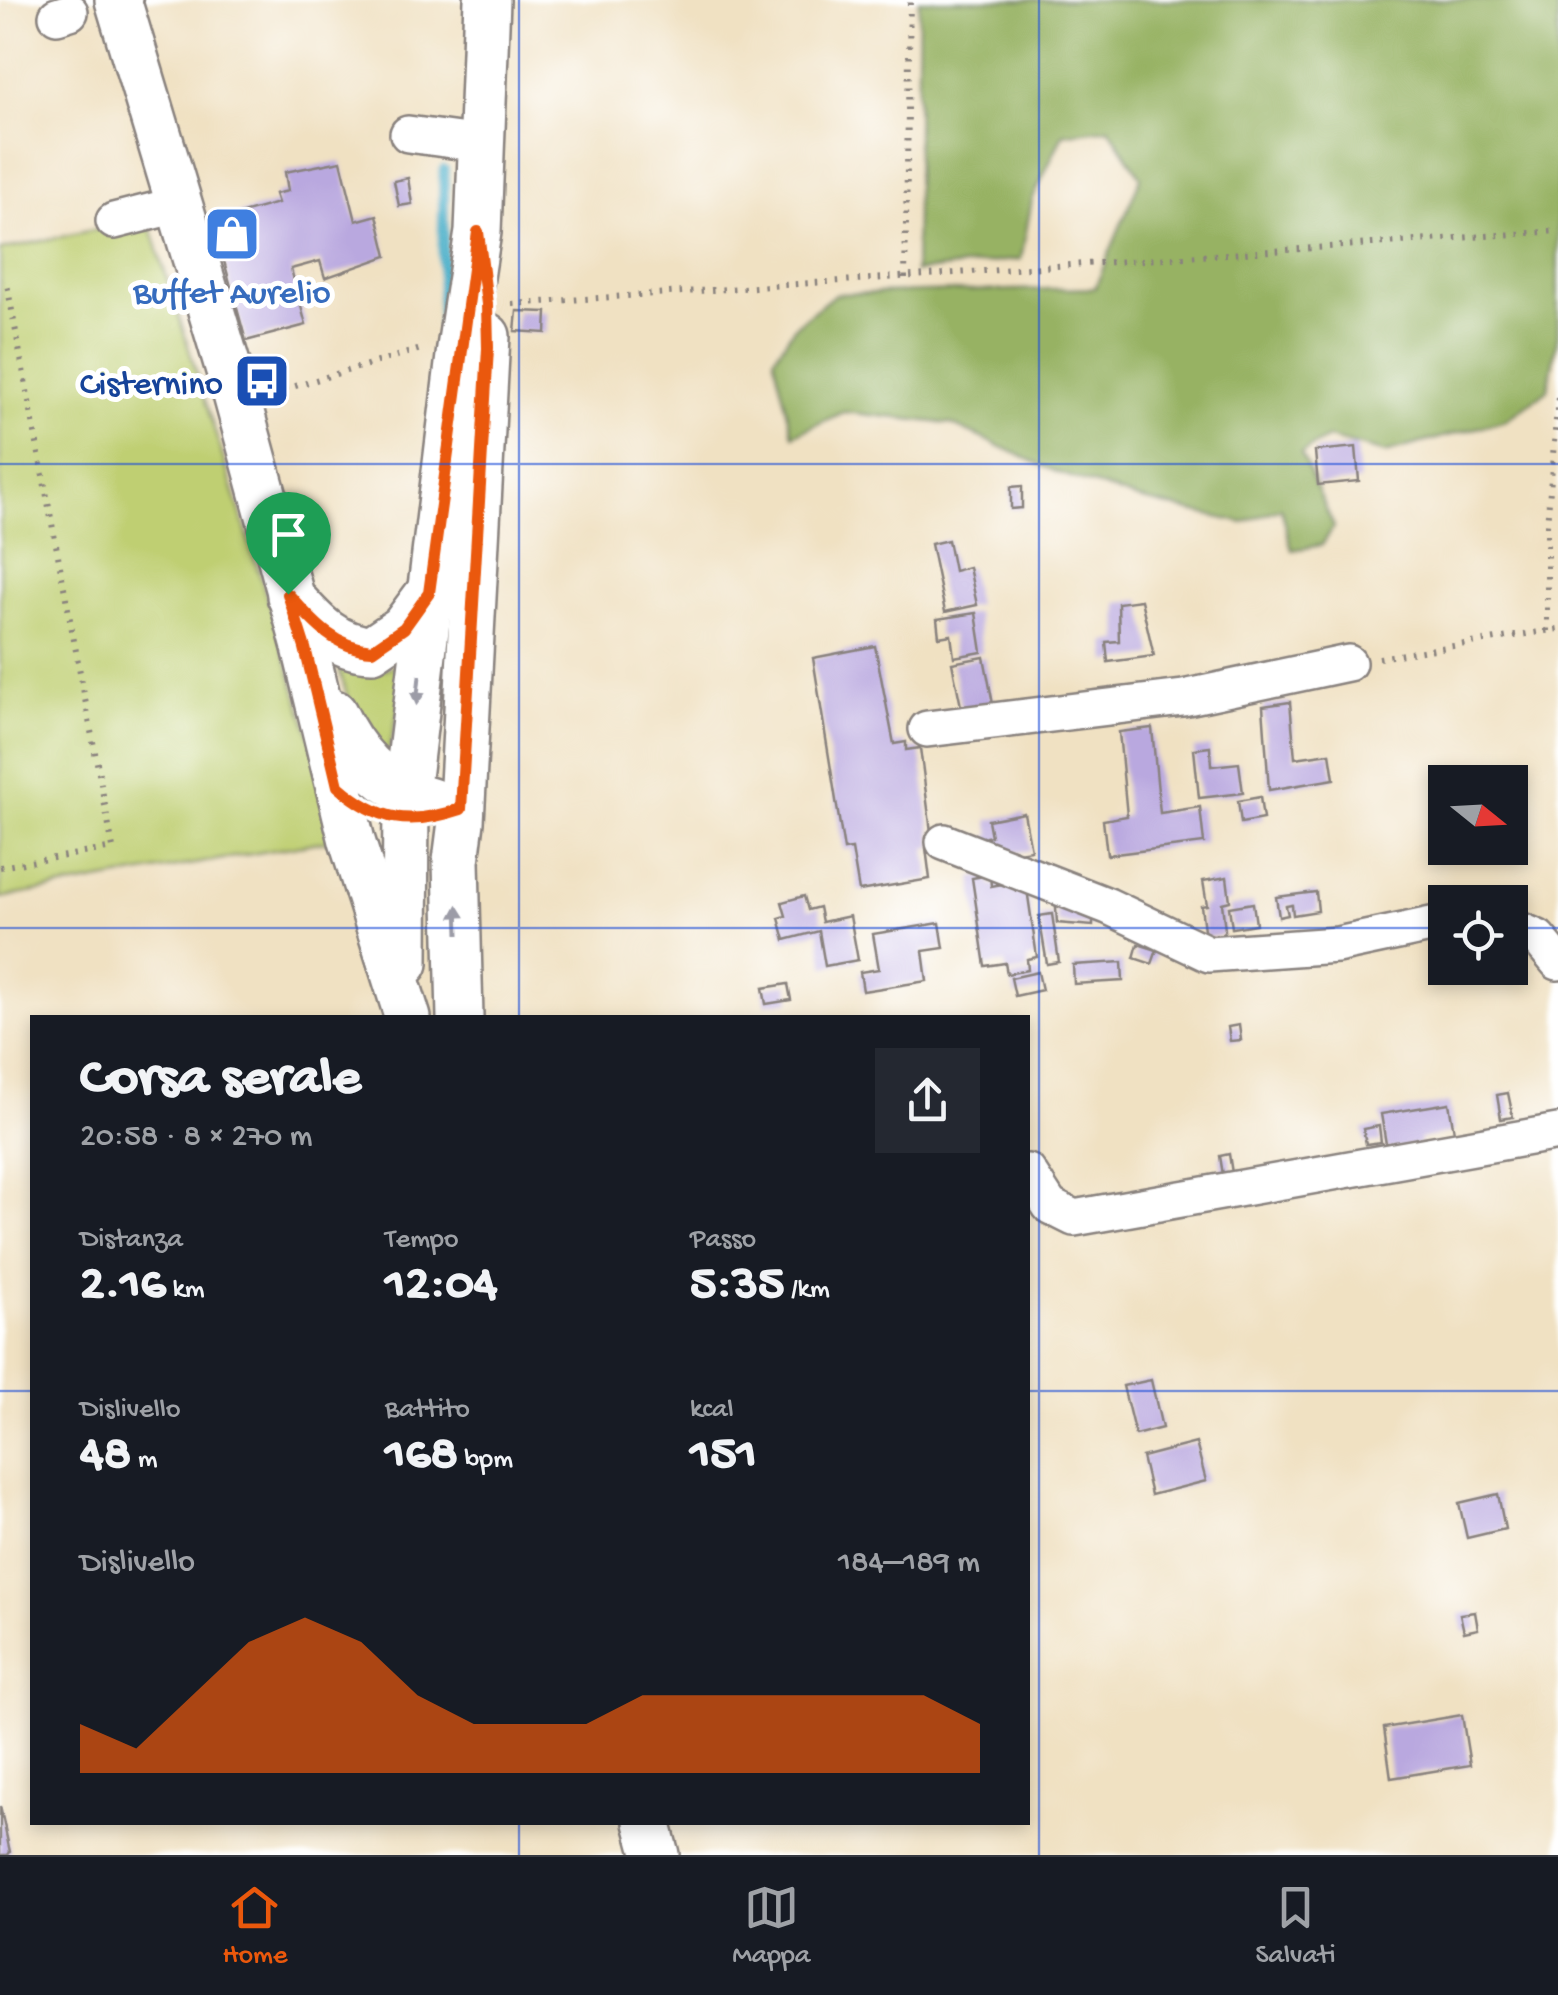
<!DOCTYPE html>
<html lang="it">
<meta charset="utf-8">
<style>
:root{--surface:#171b24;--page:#242831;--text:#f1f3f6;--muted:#9ea1a6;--line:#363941;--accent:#ea580c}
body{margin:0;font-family:"Gochi Hand",sans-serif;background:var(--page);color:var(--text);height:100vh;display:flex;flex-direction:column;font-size:38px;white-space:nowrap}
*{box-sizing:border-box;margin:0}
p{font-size:32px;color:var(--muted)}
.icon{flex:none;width:55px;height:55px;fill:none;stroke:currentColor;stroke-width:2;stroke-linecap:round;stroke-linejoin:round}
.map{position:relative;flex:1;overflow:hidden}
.drawer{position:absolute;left:30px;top:1015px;width:1000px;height:810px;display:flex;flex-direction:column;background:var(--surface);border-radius:0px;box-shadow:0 5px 15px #0003}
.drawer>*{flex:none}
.needle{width:65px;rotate:108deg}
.buttons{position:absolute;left:1428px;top:765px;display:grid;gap:20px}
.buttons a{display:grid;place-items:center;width:100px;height:100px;border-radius:0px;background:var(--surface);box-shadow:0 5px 15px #0003;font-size:50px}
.pin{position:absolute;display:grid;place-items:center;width:85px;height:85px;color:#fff;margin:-102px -42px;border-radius:50% 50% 50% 0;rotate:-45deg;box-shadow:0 0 10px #0007}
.pin .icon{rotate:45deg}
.round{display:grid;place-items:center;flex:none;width:105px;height:105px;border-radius:0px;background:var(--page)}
.summary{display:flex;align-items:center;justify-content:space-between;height:170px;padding:0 50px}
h1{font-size:55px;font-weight:700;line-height:75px}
.metrics{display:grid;grid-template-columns:repeat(3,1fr);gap:15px;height:170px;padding:10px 50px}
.metrics div{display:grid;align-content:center}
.metrics b{font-size:50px;font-weight:700}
.metrics small{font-size:28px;font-weight:400}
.metrics p{font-size:28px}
.chart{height:280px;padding:20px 50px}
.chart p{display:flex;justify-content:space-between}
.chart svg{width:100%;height:180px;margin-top:10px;fill:var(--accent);opacity:.7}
.menu{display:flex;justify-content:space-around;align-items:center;height:140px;border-top:2px solid var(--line);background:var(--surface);font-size:28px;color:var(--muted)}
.menu a{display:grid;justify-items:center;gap:5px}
.menu .on{color:var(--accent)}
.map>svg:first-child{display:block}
.green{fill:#bfcf72;stroke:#707856;stroke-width:2.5}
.forest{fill:#97b264;stroke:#5c6a50;stroke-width:2.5}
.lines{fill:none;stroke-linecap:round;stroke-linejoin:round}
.stream{stroke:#47adc7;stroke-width:11}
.building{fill:#b9a8df}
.minor-casing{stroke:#89827e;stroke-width:40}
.major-casing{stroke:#89827e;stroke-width:50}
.path{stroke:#89827e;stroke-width:6;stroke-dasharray:2.5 8;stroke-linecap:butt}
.minor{stroke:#fff;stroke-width:35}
.major{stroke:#fff;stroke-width:45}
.oneway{fill:#9c9ca7}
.route-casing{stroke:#fff;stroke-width:20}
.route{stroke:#ea580c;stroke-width:12}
.grid{fill:none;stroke:#1d4ed8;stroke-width:2.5;stroke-opacity:0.55}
.labels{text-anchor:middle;stroke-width:10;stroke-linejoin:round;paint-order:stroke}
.shop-label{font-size:35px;fill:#366cbe;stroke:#fff}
.transit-label{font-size:35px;fill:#164399;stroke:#fff;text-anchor:end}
</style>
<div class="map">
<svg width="1558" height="1855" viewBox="0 0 1558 1855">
<rect width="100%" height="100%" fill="#fff"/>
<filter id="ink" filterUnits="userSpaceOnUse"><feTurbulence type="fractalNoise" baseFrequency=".01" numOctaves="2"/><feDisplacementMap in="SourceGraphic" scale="20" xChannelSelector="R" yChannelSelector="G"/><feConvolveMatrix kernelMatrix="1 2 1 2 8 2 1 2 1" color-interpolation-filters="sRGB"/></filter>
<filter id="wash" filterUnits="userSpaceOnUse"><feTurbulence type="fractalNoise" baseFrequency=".0048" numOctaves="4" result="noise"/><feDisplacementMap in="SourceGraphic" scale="40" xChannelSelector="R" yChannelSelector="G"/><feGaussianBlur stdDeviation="2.25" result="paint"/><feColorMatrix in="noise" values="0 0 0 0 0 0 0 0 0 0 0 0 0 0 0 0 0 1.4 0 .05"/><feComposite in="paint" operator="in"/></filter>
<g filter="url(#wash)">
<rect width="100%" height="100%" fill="#f0e1c2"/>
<g class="green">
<path d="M148,218L339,828L331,840L0,898V250Z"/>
<path d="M410,660L387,759L352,712L338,666L363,671L382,670Z"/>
</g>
<path class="forest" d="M919,0H1558V334L1548,390L1506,420L1385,453L1328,438L1301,453L1334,527L1322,545L1292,550L1281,508L1243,523L1138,499L1056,472L951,424L844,412L793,435L774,358L795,326L835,294L1095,288L1141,177L1109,128L1063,134L1032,200L1021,259L915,272Z"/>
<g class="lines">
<path class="stream" d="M442,326L444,170"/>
</g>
<g id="blocks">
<g class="building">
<path d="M341,161L356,221L377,215L387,256L325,278L320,261L291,269L306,325L246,341L213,221L278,203L275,194L288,191L285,172Z"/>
<path d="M408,178L412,204L399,206L394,181Z"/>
<path d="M517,311L547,312L546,333L515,331Z"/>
<path d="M1356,447L1359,481L1318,485L1315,451Z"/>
<path d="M1022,486V508L1011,509V487Z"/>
<path d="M948,540L954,571L969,567L977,605L945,612L931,544Z"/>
<path d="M1141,600L1154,656L1108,662L1106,642L1119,641L1118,603Z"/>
<path d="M976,613L982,652L954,657L951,635L939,637L937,619Z"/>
<path d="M875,646L894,744L906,742V750L920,748L933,847L926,848L930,879L859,891L852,849L844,850L813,658Z"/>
<path d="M984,657L993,704L962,711L952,663Z"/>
<path d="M1290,702L1295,758L1330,753L1334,779L1269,790L1263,706Z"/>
<path d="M1152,728L1160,813L1200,807L1204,843L1107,855L1103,820L1127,816L1119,732Z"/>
<path d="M1210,747L1211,766L1239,763L1243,793L1199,798L1194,749Z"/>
<path d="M1260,797L1263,819L1241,823L1238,801Z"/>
<path d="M1024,813L1031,850L1005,854L998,844L988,846L986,837L991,836L988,820Z"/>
<path d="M990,875L991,886L1014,882L1016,891L1027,889L1037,957L1027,959L1028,970L1007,974L1005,963L985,966L972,878Z"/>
<path d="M1227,877L1230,901L1222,903L1225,930L1221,935L1205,938L1201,906L1207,905L1203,881Z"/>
<path d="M1316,892L1318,911L1293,915L1292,905L1286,906L1288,915L1279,917L1276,897Z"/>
<path d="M1055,894L1093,917V926L1057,923Z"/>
<path d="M804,896L808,910L819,907L822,922L850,916L858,960L825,966L819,931L785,940L779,918L786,916L782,902Z"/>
<path d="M1253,903L1256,924L1232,928L1229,907Z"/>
<path d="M1052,914L1059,962L1047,964L1039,916Z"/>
<path d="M940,923L944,948L923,951L927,981L863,991L860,972L879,969L873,934Z"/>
<path d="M1138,944L1157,950L1152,964L1134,958Z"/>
<path d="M1122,962L1123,981L1074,984L1073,965Z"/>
<path d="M1038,972L1042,990L1015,996L1011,978Z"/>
<path d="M788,984L791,1000L766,1004L763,988Z"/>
<path d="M1239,1025L1241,1040L1230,1041L1228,1027Z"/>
<path d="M1508,1093L1513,1117L1501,1119L1497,1095Z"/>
<path d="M1449,1103L1454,1132L1419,1139L1420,1144L1387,1150L1381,1114Z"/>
<path d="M1379,1126L1381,1142L1366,1144L1363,1129Z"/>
<path d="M1229,1154L1232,1173L1223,1175L1220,1156Z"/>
<path d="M1151,1380L1162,1428L1135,1435L1123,1386Z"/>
<path d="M1196,1443L1206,1481L1151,1495L1142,1457Z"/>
<path d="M1498,1494L1505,1529L1467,1538L1459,1503Z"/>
<path d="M1475,1612L1478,1629L1464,1632L1460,1614Z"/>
<path d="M1462,1715L1470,1765L1391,1778L1384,1728Z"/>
<path d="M0,1806L10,1852L8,1855H0Z"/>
</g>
</g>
</g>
<g filter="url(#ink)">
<use href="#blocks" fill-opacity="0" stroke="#89827e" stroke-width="2.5"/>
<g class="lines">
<g class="minor-casing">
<g id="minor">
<path d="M57,16L70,12"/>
<path d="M408,134L481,144"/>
<path d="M114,221L177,205"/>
<path d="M927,729L1183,698L1348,663"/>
<path d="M944,842L1108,906L1209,954L1337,945L1445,922"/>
<path d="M1510,926L1538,938L1558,962"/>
<path d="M1028,1172L1050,1206L1074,1218L1558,1132"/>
</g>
</g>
<g class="major-casing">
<g id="major">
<path d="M118,0L234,387L305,647L352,841L408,1018"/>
<path d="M290,596C313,622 335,648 372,649L403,628L429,593"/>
<path d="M334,713C354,756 384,789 431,801"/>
<path d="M405,963L406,794L460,348L478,232L487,0"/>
<path d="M460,1018L456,861L461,822L487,336"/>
<path d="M647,1822L656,1855"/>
</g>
</g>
<g class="path">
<path d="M905,278L910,0"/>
<path d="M512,304L1558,231"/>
<path d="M275,392L421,349"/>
<path d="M1547,631V525L1558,396"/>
<path d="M1379,658L1558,629"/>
<path d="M0,867L113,848L7,284"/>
</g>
<use href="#minor" class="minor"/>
<use href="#major" class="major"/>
</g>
<defs><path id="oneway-solid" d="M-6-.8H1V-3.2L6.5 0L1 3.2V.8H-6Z" transform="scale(2.5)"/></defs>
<g class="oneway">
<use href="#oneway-solid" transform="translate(418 690) rotate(96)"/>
<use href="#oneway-solid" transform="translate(458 920) rotate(-92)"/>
</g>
</g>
<g class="lines" filter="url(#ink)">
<g class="route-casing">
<path id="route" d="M478,232L487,304L488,348L461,809C410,826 379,822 338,786L305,648L288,594C312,621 334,648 372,650L404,628L429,593Z"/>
</g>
<use href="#route" class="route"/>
</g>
<path class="grid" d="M519,0V1018M1039,0V1855M0,464H1558M0,928H1445M1510,928H1558M0,1391H32M1028,1391H1558M519,1822V1855"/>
<defs>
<g id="shop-square" transform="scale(2.875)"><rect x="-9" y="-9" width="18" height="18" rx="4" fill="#3f7fe0" stroke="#fff"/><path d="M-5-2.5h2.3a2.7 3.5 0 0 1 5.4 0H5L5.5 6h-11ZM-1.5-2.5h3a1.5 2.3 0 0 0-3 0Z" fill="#fff"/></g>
<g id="bus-square" transform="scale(2.875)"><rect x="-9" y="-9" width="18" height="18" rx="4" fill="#1a4fb4" stroke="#fff"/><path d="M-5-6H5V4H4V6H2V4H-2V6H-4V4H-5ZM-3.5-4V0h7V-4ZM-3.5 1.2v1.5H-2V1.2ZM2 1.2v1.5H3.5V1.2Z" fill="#fff"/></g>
</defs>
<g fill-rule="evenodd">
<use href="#shop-square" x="232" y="234"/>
<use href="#bus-square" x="262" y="381"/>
</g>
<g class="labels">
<g class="shop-label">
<text x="232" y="302">Buffet Aurelio</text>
</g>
<g class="transit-label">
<text x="223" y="393">Cisternino</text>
</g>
</g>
</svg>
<div class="buttons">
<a><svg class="needle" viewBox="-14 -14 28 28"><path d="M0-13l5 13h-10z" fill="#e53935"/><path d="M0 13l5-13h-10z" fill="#9ea1a6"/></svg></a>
<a><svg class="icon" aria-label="locate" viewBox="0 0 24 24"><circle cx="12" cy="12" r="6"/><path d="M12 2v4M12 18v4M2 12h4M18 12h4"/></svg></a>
</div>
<div class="pin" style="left:288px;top:594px;background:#1e9e55"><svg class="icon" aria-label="arrive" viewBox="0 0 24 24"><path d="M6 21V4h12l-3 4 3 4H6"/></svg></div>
<section class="drawer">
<div class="summary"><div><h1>Corsa serale</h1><p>20:58 · 8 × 270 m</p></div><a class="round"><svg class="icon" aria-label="share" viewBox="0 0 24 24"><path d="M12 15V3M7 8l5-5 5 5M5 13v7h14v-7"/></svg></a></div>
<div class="metrics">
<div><p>Distanza</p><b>2.16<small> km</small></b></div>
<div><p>Tempo</p><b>12:04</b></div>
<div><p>Passo</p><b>5:35<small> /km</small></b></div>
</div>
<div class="metrics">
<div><p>Dislivello</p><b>48<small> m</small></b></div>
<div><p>Battito</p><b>168<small> bpm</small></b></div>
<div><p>kcal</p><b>151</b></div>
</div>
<div class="chart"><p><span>Dislivello</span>184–189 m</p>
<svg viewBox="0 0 160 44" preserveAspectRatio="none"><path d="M0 44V32L10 38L20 25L30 12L40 6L50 12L60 25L70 32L80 32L90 32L100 25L110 25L120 25L130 25L140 25L150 25L160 32V44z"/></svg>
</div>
</section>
</div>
<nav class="menu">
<a class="on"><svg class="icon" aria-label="home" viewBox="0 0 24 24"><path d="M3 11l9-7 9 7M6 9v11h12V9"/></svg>Home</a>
<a><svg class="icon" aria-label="map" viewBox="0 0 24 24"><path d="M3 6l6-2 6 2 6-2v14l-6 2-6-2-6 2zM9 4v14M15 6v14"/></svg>Mappa</a>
<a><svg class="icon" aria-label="saved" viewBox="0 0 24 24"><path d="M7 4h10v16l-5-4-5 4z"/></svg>Salvati</a>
</nav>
